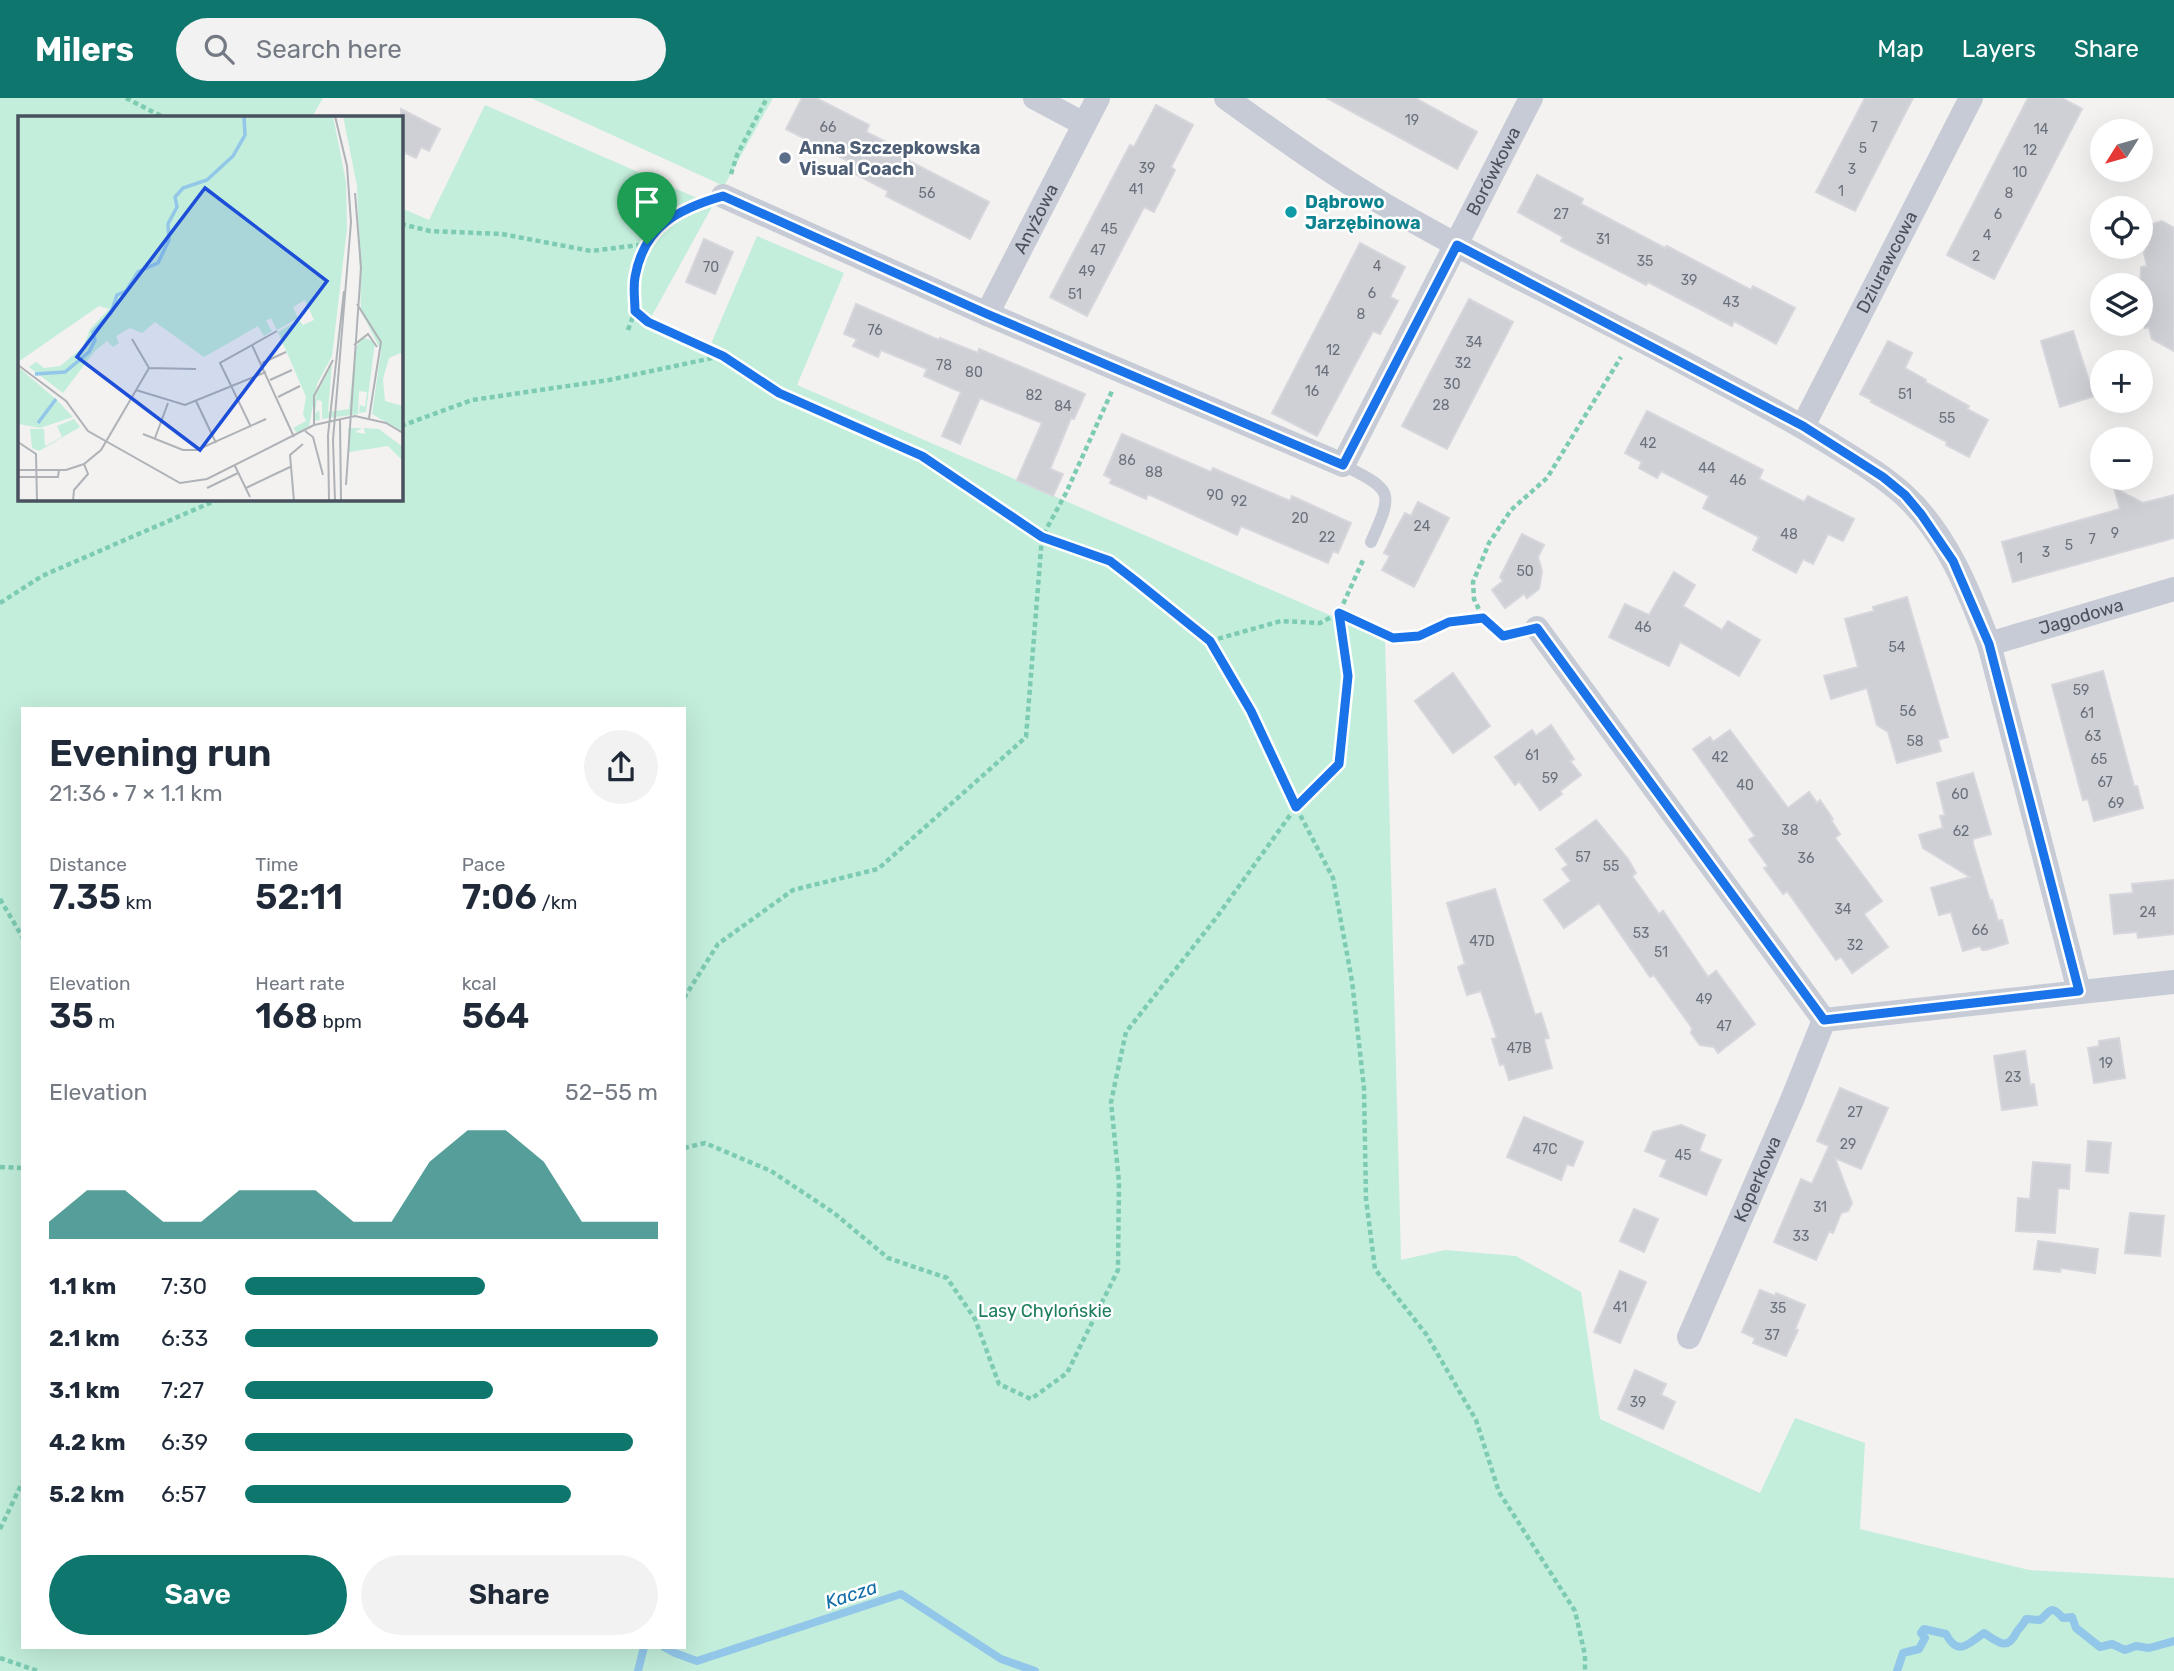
<!DOCTYPE html>
<meta charset="utf-8">
<style>
:root{--surface:#fff;--page:#f2f2f3;--text:#1f2937;--muted:#747a83;--accent:#0f766e}
body{margin:0;font-family:Rubik,sans-serif;background:var(--page);color:var(--text);height:100vh;display:flex;flex-direction:column;font-size:26px;white-space:nowrap}
*{box-sizing:border-box;margin:0}
p{font-size:23px;color:var(--muted)}
.icon{flex:none;width:38px;height:38px;fill:none;stroke:currentColor;stroke-width:2;stroke-linecap:round;stroke-linejoin:round}
.map{position:relative;flex:1;overflow:hidden}
.side{position:absolute;left:21px;top:609px;width:665px;height:942px;display:flex;flex-direction:column;background:var(--surface);border-radius:0px;box-shadow:0 7px 28px #0002}
.side>*{flex:none}
.needle{width:46px;rotate:233deg}
.buttons{position:absolute;left:2090px;top:21px;display:grid;gap:14px}
.buttons a{display:grid;place-items:center;width:63px;height:63px;border-radius:50%;background:var(--surface);box-shadow:0 7px 28px #0002;font-size:35px}
.pin{position:absolute;display:grid;place-items:center;width:60px;height:60px;color:#fff;margin:-72px -30px;border-radius:50% 50% 50% 0;rotate:-45deg;box-shadow:0 0 7px #0007}
.pin .icon{rotate:45deg}
.round{display:grid;place-items:center;flex:none;width:74px;height:74px;border-radius:37px;background:var(--page)}
.overview{display:flex;align-items:center;justify-content:space-between;height:119px;padding:0 28px}
h1{font-size:38px;font-weight:600;line-height:52px}
.stats{display:grid;grid-template-columns:repeat(3,1fr);gap:10px;height:119px;padding:7px 28px}
.stats div{display:grid;align-content:center}
.stats b{font-size:35px;font-weight:600}
.stats small{font-size:19px;font-weight:400}
.stats p{font-size:19px}
.chart{height:196px;padding:14px 28px}
.chart p{display:flex;justify-content:space-between}
.chart svg{width:100%;height:126px;margin-top:7px;fill:var(--accent);opacity:.7}
.action{display:flex;gap:14px;margin-top:auto;padding:14px 28px}
.action a{flex:1;height:80px;border-radius:42px;background:var(--accent);color:#fff;font-size:28px;font-weight:600;line-height:80px;text-align:center}
.action a+a{background:var(--page);color:var(--text)}
ul{padding:0 28px;list-style:none;font-size:23px}
li{display:grid;grid-template-columns:112px 84px 1fr;align-items:center;height:52px}
li i{height:18px;border-radius:9px;background:var(--accent)}
header{display:flex;align-items:center;gap:42px;box-sizing:border-box;height:98px;padding:0 35px;background:var(--accent);color:#fff}
header strong{font-size:33px}
nav{display:flex;gap:38px;margin-inline-start:auto;font-size:24px}
.search{width:490px;height:63px;background:var(--page);display:flex;align-items:center;gap:18px;box-sizing:border-box;padding:0 24px;border-radius:38px;color:var(--muted);font-size:26px}
.map>svg:first-child{display:block}
.green{fill:#c3eedb;fill-rule:evenodd}
.lines{fill:none;stroke-linecap:round;stroke-linejoin:round}
.stream{stroke:#92c7e9;stroke-width:8}
.building{fill:#ced0d5;stroke:#d6d6dc;stroke-width:2}
.path{stroke:#7ccbb2;stroke-width:4.5;stroke-dasharray:5 3.5;stroke-linecap:butt}
.lane{stroke:#c6cbd5;stroke-width:12}
.street{stroke:#c6cbd5;stroke-width:24}
.route-casing{stroke:#fff;stroke-width:14}
.route{stroke:#1a73e8;stroke-width:9}
.service-dot{fill:#5c6f8a;stroke:#fff;stroke-width:2.5}
.culture-dot{fill:#0f9aa8;stroke:#fff;stroke-width:2.5}
.labels{text-anchor:middle;stroke-width:5;stroke-linejoin:round;paint-order:stroke}
.number-label{font-size:14px;fill:#6b717c}
.service-label{font-size:18px;font-weight:bold;fill:#4e5e75;stroke:#fff;text-anchor:start}
.street-label{font-size:18px;fill:#4a515e;stroke:#fff}
.culture-label{font-size:18px;font-weight:bold;fill:#0d838f;stroke:#fff;text-anchor:start}
.park-label{font-size:18px;fill:#1c7e5e;stroke:#fff}
.water-label{font-size:19px;font-style:italic;fill:#136ea8;stroke:#fff}
.inset-river{fill:none;stroke:#92c7e9;stroke-width:3.5}
.inset-road{fill:none;stroke:#afb2b6;stroke-width:2}
.view{fill:#1d4ed8;fill-opacity:0.15;stroke:#1d4ed8;stroke-width:3.5}
.inset-edge{fill:none;stroke:#4a515e;stroke-width:3.5}
</style>
<header>
<strong>Milers</strong>
<div class="search"><svg class="icon" aria-label="search" viewBox="0 0 24 24"><circle cx="10" cy="10" r="6"/><path d="M15 15l6 6"/></svg>Search here</div>
<nav><a>Map</a><a>Layers</a><a>Share</a></nav>
</header>
<div class="map">
<svg width="2174" height="1573" viewBox="0 0 2174 1573">
<rect width="100%" height="100%" fill="#f3f2f1"/>
<g class="green">
<path d="M0,0H323L312,19H19V401H401V110L429,122L485,7L713,107L649,223L710,248L757,138L844,175L797,287L1385,541L1401,1162L1445,1152L1516,1158L1581,1194L1600,1321L1760,1395L1795,1320L1865,1345L1860,1431L2029,1472L2174,1480V1573H0ZM23,611H684V1549H23Z"/>
<path d="M531,0H773L724,88Z"/>
</g>
<g class="lines">
<g class="stream">
<path d="M664,1549L675,1555L697,1563L901,1496L1001,1561L1035,1573"/>
<path d="M638,1573L644,1549"/>
<path d="M1897,1573L1903,1555L1919,1551L1925,1540L1921,1535L1924,1531L1946,1536C1958,1559 1968,1546 1984,1535C1997,1543 2007,1554 2016,1535C2019,1530 2024,1526 2026,1521L2040,1522C2051,1513 2050,1506 2063,1520L2072,1519L2076,1530L2100,1549L2112,1546L2125,1552L2136,1548L2149,1550L2174,1543"/>
</g>
</g>
<g class="building">
<path d="M802,0H816L869,27L866,34L908,55L905,61L989,104L970,141L886,98L888,93L846,71L850,64L786,31Z"/>
<path d="M1327,0H1415L1477,34L1457,71Z"/>
<path d="M1865,0H1913L1855,113L1816,94Z"/>
<path d="M2028,0H2062L2082,11L1994,181L1947,157Z"/>
<path d="M1156,7L1193,27L1171,69L1175,72L1154,114L1144,109L1087,218L1050,199L1130,47L1134,49Z"/>
<path d="M401,11L440,31L429,53L421,49L416,60L401,53Z"/>
<path d="M1537,77L1583,101L1581,106L1665,150L1667,148L1751,192L1753,188L1795,210L1776,246L1734,223L1732,228L1648,184L1646,187L1561,143L1563,139L1518,114Z"/>
<path d="M2162,123L2174,130V253L2152,241L2149,229L2145,230L2140,192L2141,169L2147,168L2144,155L2149,146L2145,128Z"/>
<path d="M704,141L733,154L715,196L686,184Z"/>
<path d="M1360,145L1405,169L1390,199L1398,203L1380,236L1373,233L1317,338L1272,315Z"/>
<path d="M1469,201L1513,224L1447,351L1402,328Z"/>
<path d="M856,206L939,242L940,240L978,255L979,251L1085,296L1074,321L1071,320L1050,371L1063,376L1053,398L1017,382L1042,325L980,300L960,346L942,338L961,294L924,278L927,271L881,252L878,259L853,248L857,241L844,236Z"/>
<path d="M2073,233L2094,298L2060,309L2041,243Z"/>
<path d="M1888,243L1912,255L1905,270L1926,282L1925,284L1969,308L1967,311L1988,322L1969,359L1946,347L1947,344L1871,304L1872,302L1860,296Z"/>
<path d="M1647,313L1763,372L1759,381L1804,404L1808,398L1854,421L1843,443L1828,436L1813,466L1803,461L1796,475L1753,452L1759,439L1703,410L1709,398L1661,373L1657,380L1639,370L1642,364L1625,355Z"/>
<path d="M1122,336L1211,374L1213,370L1290,403L1292,398L1351,425L1338,455L1333,453L1328,465L1241,428L1237,437L1148,396L1146,401L1110,385L1112,381L1104,377Z"/>
<path d="M2114,390L2143,405L2174,397V440L2013,484L2002,444L2120,411Z"/>
<path d="M1418,404L1449,420L1414,489L1382,472L1390,458L1384,455L1394,435L1405,415L1411,418Z"/>
<path d="M1522,436L1544,447L1538,459L1542,473L1539,491L1527,500L1524,496L1505,510L1492,492L1503,483L1500,479Z"/>
<path d="M1674,474L1695,487L1683,508L1722,532L1728,523L1760,542L1739,578L1680,544L1669,568L1609,539L1625,506L1649,517Z"/>
<path d="M1907,499L1948,639L1938,642L1941,653L1897,665L1888,634L1877,627L1867,590L1831,601L1824,578L1858,569L1845,521L1874,513L1873,509Z"/>
<path d="M2103,573L2134,688H2137L2143,710L2094,723L2088,701L2083,702L2052,587Z"/>
<path d="M1453,575L1490,628L1453,655L1415,603Z"/>
<path d="M1551,627L1574,661L1570,663L1581,677L1560,693L1562,696L1540,712L1519,683L1515,687L1495,659L1532,632L1536,638Z"/>
<path d="M1730,632L1788,710L1809,694L1817,705L1820,702L1833,721L1831,722L1840,736L1835,740L1882,803L1864,816L1888,849L1852,875L1841,859L1836,862L1787,793L1783,796L1764,770L1768,768L1749,742L1755,738L1693,651L1710,639L1713,644Z"/>
<path d="M1973,675L1991,736L1973,741V746L1990,803L1992,802L1998,823L2002,822L2008,845L1986,852H1982L1980,848L1963,853L1951,814L1939,817L1931,790L1970,779L1923,750L1919,737L1943,730L1940,718L1945,717L1937,685Z"/>
<path d="M1596,722L1628,761L1636,775L1632,778L1659,816L1663,813L1708,879L1716,873L1755,926L1718,955L1714,949L1700,947L1691,935L1692,930L1654,877L1650,879L1599,805L1564,830L1544,802L1571,783L1562,771L1568,767L1556,751Z"/>
<path d="M2174,782V836L2138,840L2137,834L2114,836L2110,797L2133,795L2132,786Z"/>
<path d="M1495,791L1535,917L1541,915L1549,940L1544,941L1552,970L1509,982L1504,966L1500,967L1492,941L1497,940L1481,893L1467,897L1458,869L1465,866L1447,805Z"/>
<path d="M2119,940L2125,980L2094,985L2088,950L2099,948V943Z"/>
<path d="M2025,953L2030,987L2034,986L2037,1007L2002,1012L1994,958Z"/>
<path d="M1840,990L1888,1010L1861,1071L1835,1060L1852,1105L1848,1113L1841,1115L1833,1135L1829,1133L1816,1162L1774,1144L1801,1081L1812,1086L1829,1048L1817,1043Z"/>
<path d="M1524,1019L1583,1044L1573,1068L1567,1066L1561,1082L1507,1059Z"/>
<path d="M1681,1027L1705,1037L1699,1053L1721,1062L1706,1097L1660,1078L1667,1062L1645,1053L1653,1034Z"/>
<path d="M2088,1043L2111,1045L2108,1075L2086,1073Z"/>
<path d="M2033,1064L2070,1067L2069,1091L2058,1090L2055,1135L2016,1133L2018,1100L2030,1101Z"/>
<path d="M1634,1111L1658,1121L1644,1154L1620,1143Z"/>
<path d="M2130,1115L2164,1118L2160,1158L2125,1155Z"/>
<path d="M2038,1143L2098,1151L2095,1175L2061,1170L2060,1174L2034,1171Z"/>
<path d="M1620,1173L1646,1184L1620,1245L1594,1234Z"/>
<path d="M1760,1192L1775,1198L1776,1195L1805,1207L1795,1231L1798,1232L1786,1258L1753,1245L1755,1240L1742,1234Z"/>
<path d="M1635,1272L1666,1286L1661,1297L1675,1304L1663,1331L1618,1311Z"/>
</g>
<g class="lines">
<g class="path">
<path d="M126,0L163,19"/>
<path d="M731,76L737,57L767,0"/>
<path d="M700,104L656,130L647,146L635,179V213L648,224L723,258L779,295L922,358L1042,439L1110,463L1210,543L1251,613L1296,709L1333,780L1352,883L1364,990L1366,1101L1375,1171L1426,1236L1476,1322L1499,1394L1575,1513L1585,1557V1573"/>
<path d="M401,126L430,133L502,136L591,153L647,146"/>
<path d="M628,232L635,213"/>
<path d="M401,328L472,302L609,282L722,258"/>
<path d="M0,505L42,478L219,401"/>
<path d="M1483,520L1503,538L1513,536"/>
<path d="M1210,543L1281,523L1320,525L1339,515L1364,460"/>
<path d="M0,801L23,840"/>
<path d="M684,900L718,846L793,792L878,771L1026,639L1042,439L1066,395L1112,293"/>
<path d="M684,1050L705,1045L771,1073L834,1115L888,1160L947,1180L975,1221L999,1286L1031,1301L1067,1275L1118,1172L1119,1084L1111,1004L1126,934L1216,820L1296,709L1339,666L1348,578L1339,515L1393,540L1419,538L1449,524L1483,520L1474,501L1473,484L1489,445L1511,412L1547,380L1621,259"/>
<path d="M0,1069L23,1070"/>
<path d="M0,1431L23,1383"/>
<path d="M0,1560L38,1573"/>
</g>
<path class="lane" d="M1343,367C1393,392 1394,393 1371,444"/>
<g class="street">
<path d="M1035,0L1084,26"/>
<path d="M1226,0C1278,37 1330,75 1385,107C1476,160 1572,206 1666,255C1725,287 1786,317 1842,353C1863,366 1884,379 1903,396C1946,435 1969,493 1989,546L2079,893"/>
<path id="s1" d="M723,98L987,216L1343,367L1531,0"/>
<path id="s2" d="M987,216L1098,0"/>
<path id="s3" d="M1803,328L1971,0"/>
<path d="M1537,530L1824,922L2174,884"/>
<path id="s4" d="M1989,546L2174,491"/>
<path id="s5" d="M1689,1239L1792,1002L1824,922"/>
</g>
</g>
<g class="lines">
<g class="route-casing">
<path id="route" d="M723,98L987,216L1343,367L1457,147L1803,328L1883,379L1905,397L1921,416L1953,463L1989,546L2079,893L1824,922L1537,530L1503,538L1483,520L1449,524L1419,538L1393,540L1339,515L1348,578L1339,666L1296,709L1251,613L1210,543L1137,484L1110,463L1042,439L922,358L779,295L723,258L648,224L635,213C635,202 633,190 635,179C644,128 678,111 723,98Z"/>
</g>
<use href="#route" class="route"/>
</g>
<circle class="service-dot" cx="785" cy="60" r="7"/>
<circle class="culture-dot" cx="1291" cy="114" r="7"/>
<g class="labels">
<g class="number-label">
<text x="1412" y="27">19</text>
<text x="828" y="34">66</text>
<text x="1874" y="34">7</text>
<text x="2041" y="36">14</text>
<text x="1863" y="55">5</text>
<text x="2030" y="57">12</text>
<text x="1147" y="75">39</text>
<text x="1852" y="76">3</text>
<text x="2020" y="79">10</text>
<text x="1136" y="96">41</text>
<text x="1841" y="98">1</text>
<text x="927" y="100">56</text>
<text x="2009" y="100">8</text>
<text x="1561" y="121">27</text>
<text x="1998" y="121">6</text>
<text x="1109" y="136">45</text>
<text x="1987" y="142">4</text>
<text x="1603" y="146">31</text>
<text x="1098" y="157">47</text>
<text x="1976" y="163">2</text>
<text x="1645" y="168">35</text>
<text x="1377" y="173">4</text>
<text x="711" y="174">70</text>
<text x="1087" y="178">49</text>
<text x="1689" y="187">39</text>
<text x="1372" y="200">6</text>
<text x="1075" y="201">51</text>
<text x="1731" y="209">43</text>
<text x="1361" y="221">8</text>
<text x="875" y="237">76</text>
<text x="1474" y="249">34</text>
<text x="1333" y="257">12</text>
<text x="1463" y="270">32</text>
<text x="944" y="272">78</text>
<text x="1322" y="278">14</text>
<text x="974" y="279">80</text>
<text x="1452" y="291">30</text>
<text x="1312" y="298">16</text>
<text x="1905" y="301">51</text>
<text x="1034" y="302">82</text>
<text x="1441" y="312">28</text>
<text x="1063" y="313">84</text>
<text x="1947" y="325">55</text>
<text x="1648" y="350">42</text>
<text x="1127" y="367">86</text>
<text x="1707" y="375">44</text>
<text x="1154" y="379">88</text>
<text x="1738" y="387">46</text>
<text x="1215" y="402">90</text>
<text x="1239" y="408">92</text>
<text x="1300" y="425">20</text>
<text x="1422" y="433">24</text>
<text x="2115" y="440">9</text>
<text x="1789" y="441">48</text>
<text x="1327" y="444">22</text>
<text x="2092" y="446">7</text>
<text x="2069" y="452">5</text>
<text x="2046" y="459">3</text>
<text x="2020" y="465">1</text>
<text x="1525" y="478">50</text>
<text x="1643" y="534">46</text>
<text x="1897" y="554">54</text>
<text x="2081" y="597">59</text>
<text x="1908" y="618">56</text>
<text x="2087" y="620">61</text>
<text x="2093" y="643">63</text>
<text x="1915" y="648">58</text>
<text x="1532" y="662">61</text>
<text x="1720" y="664">42</text>
<text x="2099" y="666">65</text>
<text x="1550" y="685">59</text>
<text x="2105" y="689">67</text>
<text x="1745" y="692">40</text>
<text x="1960" y="701">60</text>
<text x="2116" y="710">69</text>
<text x="1790" y="737">38</text>
<text x="1961" y="738">62</text>
<text x="1583" y="764">57</text>
<text x="1806" y="765">36</text>
<text x="1611" y="773">55</text>
<text x="1843" y="816">34</text>
<text x="2148" y="819">24</text>
<text x="1980" y="837">66</text>
<text x="1641" y="840">53</text>
<text x="1482" y="848">47D</text>
<text x="1855" y="852">32</text>
<text x="1661" y="859">51</text>
<text x="1704" y="906">49</text>
<text x="1724" y="933">47</text>
<text x="1519" y="955">47B</text>
<text x="2106" y="970">19</text>
<text x="2013" y="984">23</text>
<text x="1855" y="1019">27</text>
<text x="1848" y="1051">29</text>
<text x="1545" y="1056">47C</text>
<text x="1683" y="1062">45</text>
<text x="1820" y="1114">31</text>
<text x="1801" y="1143">33</text>
<text x="1620" y="1214">41</text>
<text x="1778" y="1215">35</text>
<text x="1772" y="1242">37</text>
<text x="1638" y="1309">39</text>
</g>
<g class="service-label">
<text x="799" y="56">Anna Szczepkowska<tspan x="799" dy="21">Visual Coach</tspan></text>
</g>
<g class="street-label">
<text dy="6" stroke="none"><textPath href="#s1" startOffset="1006">Borówkowa</textPath></text>
<text dy="6" stroke="none"><textPath href="#s2" startOffset="107">Anyżowa</textPath></text>
<text dy="6" stroke="none"><textPath href="#s3" startOffset="184">Dziurawcowa</textPath></text>
<text dy="6" stroke="none"><textPath href="#s4" startOffset="96">Jagodowa</textPath></text>
<text dy="6" stroke="none"><textPath href="#s5" startOffset="172">Koperkowa</textPath></text>
</g>
<g class="culture-label">
<text x="1305" y="110">Dąbrowo<tspan x="1305" dy="21">Jarzębinowa</tspan></text>
</g>
<g class="park-label">
<text x="1045" y="1219">Lasy Chylońskie</text>
</g>
<g class="water-label">
<text transform="translate(851 1496) rotate(-18)" y="7">Kacza</text>
</g>
</g>
<g transform="translate(18 18)">
<rect width="385" height="385" fill="#f3f2f1"/>
<path d="M0,0H315L328,66L329,112L314,240L299,268L291,310L279,317L275,312L288,305L285,298L288,281L260,216L281,204L285,209L296,204L287,184L275,191L280,202L259,214L253,202L248,205L254,215L246,220L240,210L186,241L137,206L124,217L112,212L98,220L101,227L95,231L89,225L76,236L45,277L11,251L18,246L26,252L42,250L65,231L72,213L91,193L81,190L0,246ZM325,0H385V236L371,242L365,263L367,285L385,290V316L354,298L363,235L343,195L339,70ZM344,221L357,226L348,296L341,297L342,289L347,291L349,276L341,275L340,298L304,303V285L299,284L297,298L301,294L302,304L297,305L295,294L298,279L314,248L310,296L331,293L337,234ZM0,251L38,283L55,301L22,312L1,308ZM56,303L62,311L21,335L14,332L12,313H26L27,330L44,321L39,310ZM330,312H344L337,316L347,318L346,312L361,313L385,331V345L370,330L331,336L333,385Z" fill="#c3eedb"/>
<path class="inset-river" d="M17,258L47,256L71,236L77,224L75,216L93,197L99,179L108,175L120,156L140,147L151,124L150,108L159,91L157,81L165,72L189,64L215,40L227,19L226,0M20,307L38,283"/>
<path class="inset-road" d="M317,0L329,50L333,106L315,324L317,385M339,188L363,226L351,302M114,223L131,252M234,229L276,321M336,229L350,218L359,231M244,247L268,236M0,249L48,285L70,315L162,367L189,363L296,309M252,264L274,254M118,274L167,289L248,256M260,281L282,270M178,285L198,327M322,304L323,385M296,309L337,300L368,307L385,317M296,309V280L315,244M233,311L202,247L259,215M287,315L295,321L305,359M125,318L165,334H179L248,303M137,322L150,287M0,326L18,338L19,385M217,350L232,381M0,354H48L66,348L83,334L131,252L178,253M0,361H40L41,354M328,369L343,152L337,77M189,372L220,357M228,372L272,351M55,385L56,374L70,358L66,348M276,385L272,339L285,328M311,385L310,319L326,175"/>
<path class="view" d="M187,72L309,165L182,334L59,241Z"/>
<rect width="385" height="385" class="inset-edge"/>
</g>
</svg>
<div class="buttons">
<a><svg class="needle" viewBox="-14 -14 28 28"><path d="M0-13l5 13h-10z" fill="#e53935"/><path d="M0 13l5-13h-10z" fill="#747a83"/></svg></a>
<a><svg class="icon" aria-label="locate" viewBox="0 0 24 24"><circle cx="12" cy="12" r="6"/><path d="M12 2v4M12 18v4M2 12h4M18 12h4"/></svg></a>
<a><svg class="icon" aria-label="layers" viewBox="0 0 24 24"><path d="M12 4l9 5-9 5-9-5zM3 14l9 5 9-5"/></svg></a>
<a>+</a>
<a>−</a>
</div>
<div class="pin" style="left:647px;top:146px;background:#1e9e55"><svg class="icon" aria-label="arrive" viewBox="0 0 24 24"><path d="M6 21V4h12l-3 4 3 4H6"/></svg></div>
<section class="side">
<div class="overview"><div><h1>Evening run</h1><p>21:36 · 7 × 1.1 km</p></div><a class="round"><svg class="icon" aria-label="share" viewBox="0 0 24 24"><path d="M12 15V3M7 8l5-5 5 5M5 13v7h14v-7"/></svg></a></div>
<div class="stats">
<div><p>Distance</p><b>7.35<small> km</small></b></div>
<div><p>Time</p><b>52:11</b></div>
<div><p>Pace</p><b>7:06<small> /km</small></b></div>
</div>
<div class="stats">
<div><p>Elevation</p><b>35<small> m</small></b></div>
<div><p>Heart rate</p><b>168<small> bpm</small></b></div>
<div><p>kcal</p><b>564</b></div>
</div>
<div class="chart"><p><span>Elevation</span>52–55 m</p>
<svg viewBox="0 0 160 44" preserveAspectRatio="none"><path d="M0 44V38L10 27L20 27L30 38L40 38L50 27L60 27L70 27L80 38L90 38L100 17L110 6L120 6L130 17L140 38L150 38L160 38V44z"/></svg>
</div>
<ul>
<li><b>1.1 km</b>7:30<i style="width:58%"></i></li>
<li><b>2.1 km</b>6:33<i style="width:100%"></i></li>
<li><b>3.1 km</b>7:27<i style="width:60%"></i></li>
<li><b>4.2 km</b>6:39<i style="width:94%"></i></li>
<li><b>5.2 km</b>6:57<i style="width:79%"></i></li>
</ul>
<div class="action"><a>Save</a><a>Share</a></div>
</section>
</div>
